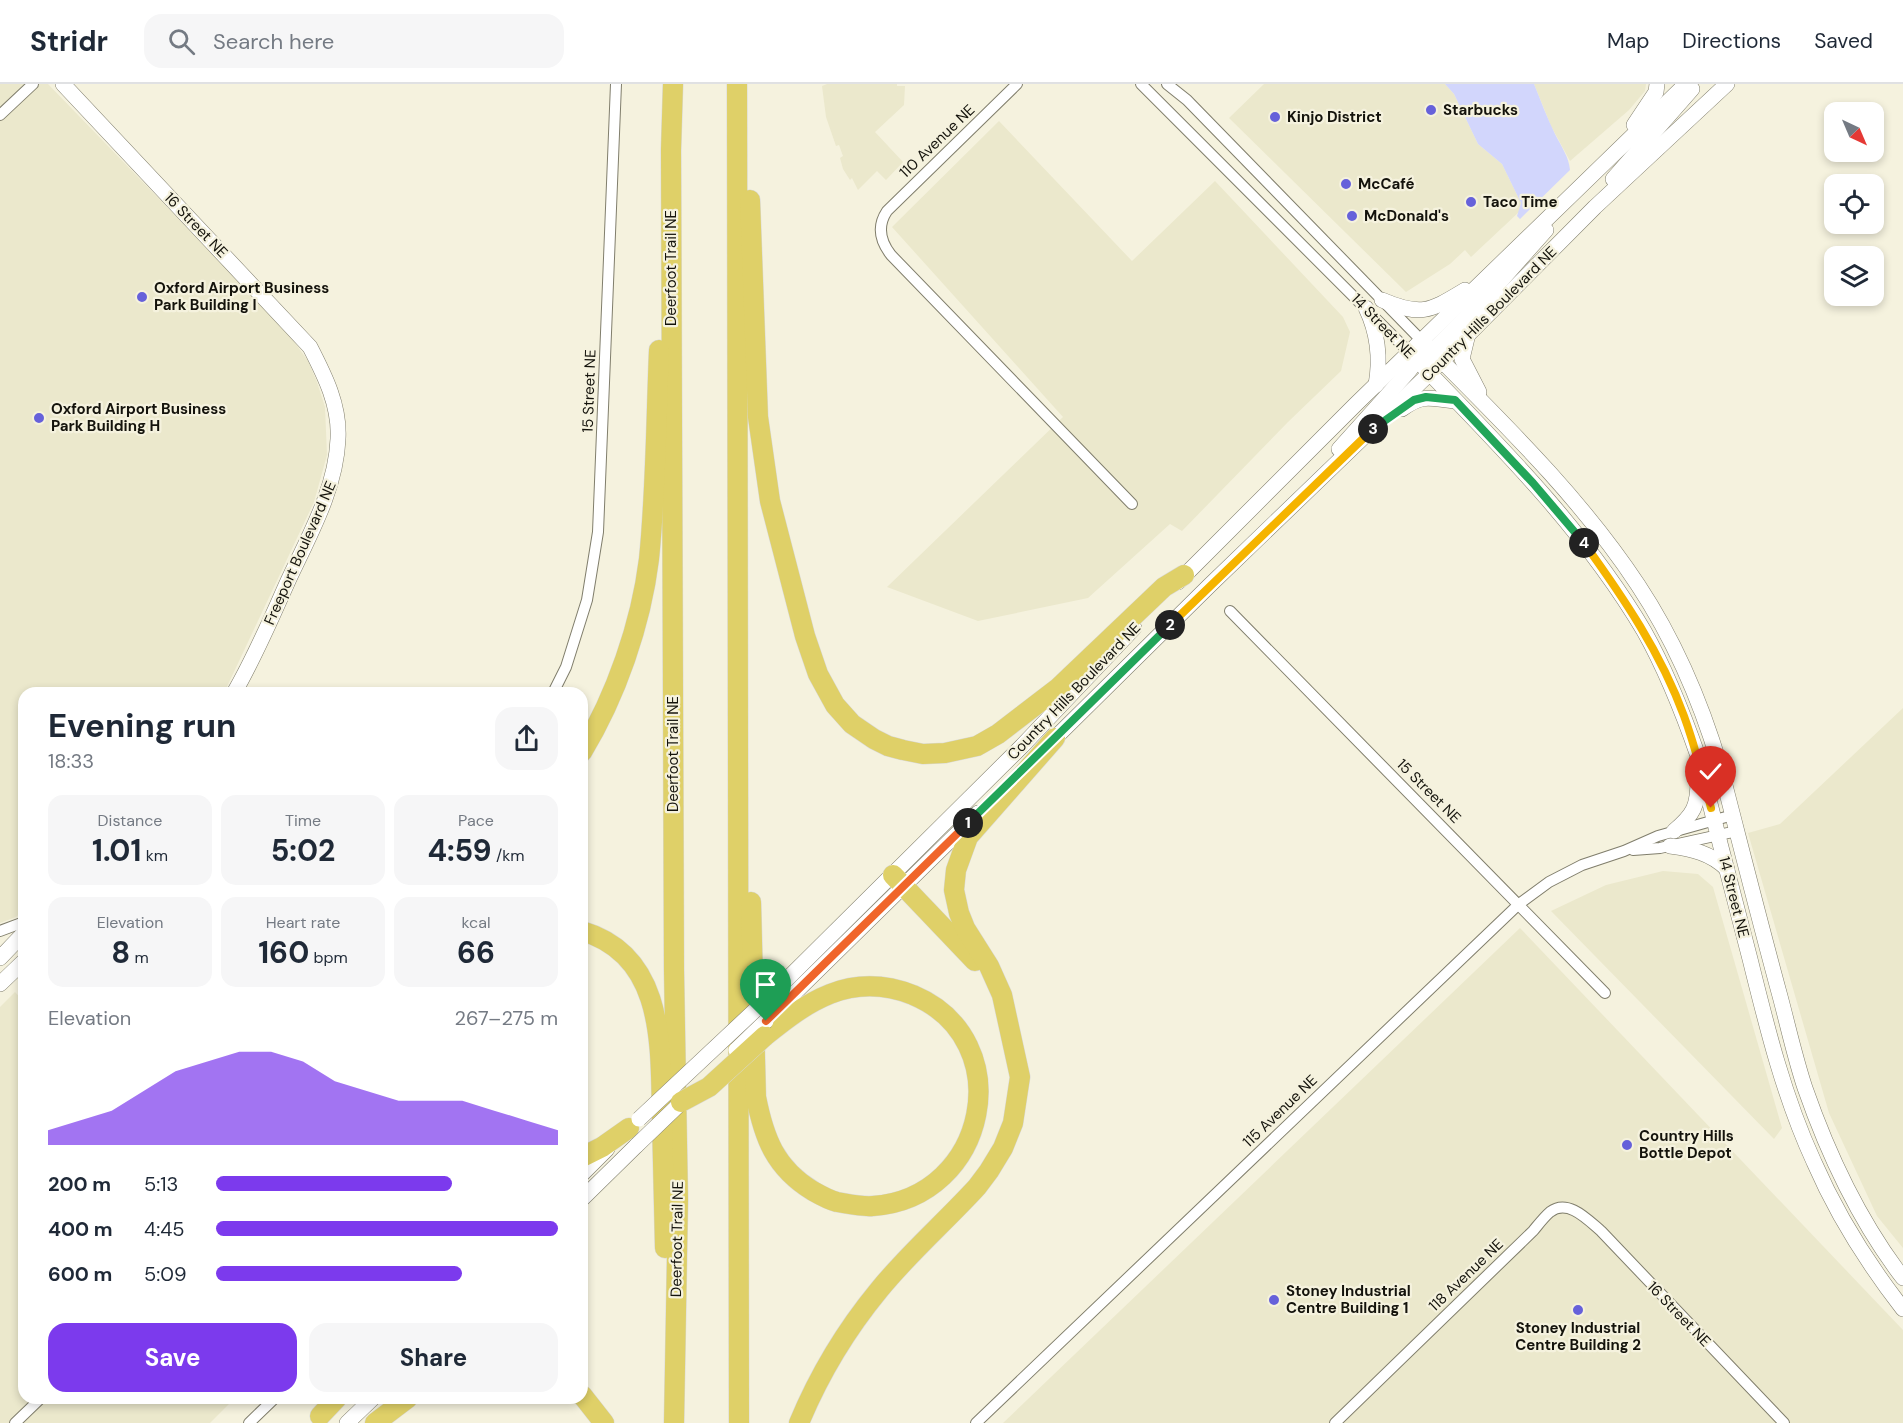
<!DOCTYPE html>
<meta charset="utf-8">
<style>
:root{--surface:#fff;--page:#f6f6f7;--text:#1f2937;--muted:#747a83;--line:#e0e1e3;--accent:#7c3aed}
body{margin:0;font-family:"DM Sans",sans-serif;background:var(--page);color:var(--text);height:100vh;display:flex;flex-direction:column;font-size:22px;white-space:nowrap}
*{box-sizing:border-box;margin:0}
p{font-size:20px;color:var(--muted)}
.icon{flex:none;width:33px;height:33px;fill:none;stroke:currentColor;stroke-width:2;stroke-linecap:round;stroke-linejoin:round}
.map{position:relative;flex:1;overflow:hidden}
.details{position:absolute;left:18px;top:603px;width:570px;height:717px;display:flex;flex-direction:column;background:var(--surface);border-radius:18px;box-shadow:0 3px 9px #0003}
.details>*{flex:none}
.needle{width:39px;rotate:136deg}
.tools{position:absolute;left:1824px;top:18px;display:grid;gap:12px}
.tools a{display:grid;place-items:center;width:60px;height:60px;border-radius:12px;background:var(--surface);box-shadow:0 3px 9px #0003;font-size:30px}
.pin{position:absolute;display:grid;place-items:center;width:51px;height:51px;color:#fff;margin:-62px -26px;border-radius:50% 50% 50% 0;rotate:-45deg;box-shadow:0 0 6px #0007}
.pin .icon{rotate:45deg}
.km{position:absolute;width:30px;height:30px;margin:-15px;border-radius:50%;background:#222;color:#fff;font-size:16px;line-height:30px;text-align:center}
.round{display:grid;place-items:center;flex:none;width:63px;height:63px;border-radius:18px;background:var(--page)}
.overview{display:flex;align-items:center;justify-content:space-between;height:102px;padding:0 30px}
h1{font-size:33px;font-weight:700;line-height:45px}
.stats{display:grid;grid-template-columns:repeat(3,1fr);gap:9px;height:102px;padding:6px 30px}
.stats div{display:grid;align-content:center;border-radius:15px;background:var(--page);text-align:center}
.stats b{font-size:30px;font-weight:700}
.stats small{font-size:16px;font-weight:400}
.stats p{font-size:16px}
.chart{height:168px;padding:12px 30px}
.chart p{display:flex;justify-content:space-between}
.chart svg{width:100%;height:108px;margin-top:6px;fill:var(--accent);opacity:.7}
.button{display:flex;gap:12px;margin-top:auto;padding:12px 30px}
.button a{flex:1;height:69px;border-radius:18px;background:var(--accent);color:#fff;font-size:24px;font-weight:700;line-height:69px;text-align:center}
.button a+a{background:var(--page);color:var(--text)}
ul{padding:0 30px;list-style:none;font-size:20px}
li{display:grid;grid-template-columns:96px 72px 1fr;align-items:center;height:45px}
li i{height:15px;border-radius:8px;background:var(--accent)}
header{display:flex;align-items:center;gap:36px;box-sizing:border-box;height:84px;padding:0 30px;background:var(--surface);border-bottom:2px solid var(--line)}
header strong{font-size:28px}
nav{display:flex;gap:33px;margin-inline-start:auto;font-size:21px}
.search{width:420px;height:54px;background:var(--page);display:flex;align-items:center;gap:15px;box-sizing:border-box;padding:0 21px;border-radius:18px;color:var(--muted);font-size:22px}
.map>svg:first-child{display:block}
.built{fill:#ebe8cc}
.green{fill:#d2d6fc}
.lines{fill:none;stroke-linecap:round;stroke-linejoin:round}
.street-casing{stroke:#807e6c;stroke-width:12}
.secondary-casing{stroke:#807e6c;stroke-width:16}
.highway-casing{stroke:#d9d9d8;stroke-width:21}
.street{stroke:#fff;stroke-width:10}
.secondary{stroke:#fff;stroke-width:15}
.highway{stroke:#dfd068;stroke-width:20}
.secondary-bridge-casing{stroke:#807e6c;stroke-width:16;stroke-linecap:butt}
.highway-bridge-casing{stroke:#d9d9d8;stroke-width:21;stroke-linecap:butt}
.secondary-bridge{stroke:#fff;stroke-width:15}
.highway-bridge{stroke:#dfd068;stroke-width:20}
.split-1-casing{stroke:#fff;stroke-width:12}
.split-2-casing{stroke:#fff;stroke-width:12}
.split-3-casing{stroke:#fff;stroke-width:12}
.split-4-casing{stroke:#fff;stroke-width:12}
.split-5-casing{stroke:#fff;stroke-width:12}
.split-1{stroke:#f0652b;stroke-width:8}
.split-2{stroke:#22a559;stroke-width:8}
.split-3{stroke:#f5b400;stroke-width:8}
.split-4{stroke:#22a559;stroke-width:8}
.split-5{stroke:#f5b400;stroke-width:8}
.poi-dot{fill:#6661da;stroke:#f5f2de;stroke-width:2}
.labels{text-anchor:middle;stroke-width:4.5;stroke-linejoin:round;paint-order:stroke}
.poi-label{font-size:15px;font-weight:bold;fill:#14130c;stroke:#f5f2de;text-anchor:start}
.street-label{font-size:15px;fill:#14130c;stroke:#f5f2de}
</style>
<header>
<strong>Stridr</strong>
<div class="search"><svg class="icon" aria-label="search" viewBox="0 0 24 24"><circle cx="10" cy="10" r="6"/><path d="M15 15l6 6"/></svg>Search here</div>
<nav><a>Map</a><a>Directions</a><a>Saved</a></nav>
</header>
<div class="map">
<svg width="1903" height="1339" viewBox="0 0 1903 1339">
<rect width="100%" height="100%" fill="#f5f2de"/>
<g class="built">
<path d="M0,0H48L286,246L308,277L317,298L325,323L327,371L314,418L224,609H24V826L16,833L0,839Z"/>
<path d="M827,0H897V2H905L904,21L875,48L903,78L886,96L877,87L858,106L852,94L850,96L843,85L840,74L843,72L839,61L836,62L826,33L822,2Z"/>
<path d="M1264,0H1445L1454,10L1478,60L1502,80L1521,119L1519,128L1471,173L1465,166L1450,180L1406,208L1229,34Z"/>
<path d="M1534,0H1646L1645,7L1629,26L1570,77L1551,42Z"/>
<path d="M999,37L1132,177L1215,97L1343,233L1350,248L1341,287L1288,338L1182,447L1170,440L1088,514L978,537L887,503L1063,333L892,143Z"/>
<path d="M1903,624V1164L1877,1132L1829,1029L1748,749L1780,740Z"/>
<path d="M1663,787L1698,790L1713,803L1782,1044L1774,1055L1551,827L1606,801Z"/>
<path d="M1520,844L1903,1246V1339H1003Z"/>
<path d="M15,908L24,918V1314H235L210,1339H0V923Z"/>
</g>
<path class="green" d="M1445,0H1534C1541,17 1547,34 1555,50C1561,62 1569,73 1570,86L1520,135L1517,132L1521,119L1502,80L1478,60L1454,10Z"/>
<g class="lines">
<g class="street-casing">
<g id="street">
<path d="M1017,0L887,127C877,142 880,157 891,171L1132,420"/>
<path d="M1141,0L1410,269"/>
<path d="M1167,0L1187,16L1422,257"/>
<path d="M0,31L33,0"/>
<path d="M1230,527L1605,909"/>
<path d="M553,609L566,583L587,516L598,448L616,0"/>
<path d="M1633,766L1660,764L1737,747"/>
<path d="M0,847L24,838"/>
<path d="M15,1339L41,1314"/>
<path d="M249,1339L275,1314"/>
<path d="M976,1339L1519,820L1549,798L1582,781L1624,767L1658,752L1733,731"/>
<path d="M1335,1339L1533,1147C1538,1141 1544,1133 1550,1128C1568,1114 1588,1136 1601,1147L1784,1339"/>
</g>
</g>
<g class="secondary-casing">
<g id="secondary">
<path d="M63,0L310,263C325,292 340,322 338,355C336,405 309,452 288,497C271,535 255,573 234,609"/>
<path d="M1634,41L1656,8L1657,0"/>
<path d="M1613,95L1692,5"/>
<path d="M1382,216C1422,233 1430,227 1465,206"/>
<path d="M1366,224C1378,249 1381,273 1376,301"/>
<path d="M1468,250L1462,275L1479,308"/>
<path d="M1422,257C1498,334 1578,410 1638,501C1675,557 1701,618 1720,682C1740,759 1759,835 1780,912C1788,942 1795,974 1805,1004C1828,1070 1860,1138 1903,1194"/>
<path d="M1410,269C1494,356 1582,442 1644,547C1666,586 1683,629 1698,672C1715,740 1732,807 1750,875C1767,944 1784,1013 1814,1078C1837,1131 1868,1180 1903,1225"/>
<path d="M1429,275L1432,267L1491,208L1546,146"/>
<path d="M1402,325C1424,309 1430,315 1455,317"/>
<path d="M1339,365L1409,287L1422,270"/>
<path d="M1178,498L1356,320L1686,0"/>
<path d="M1049,660L1210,501L1430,289L1595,123L1727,0"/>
<path d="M1674,747C1694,730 1698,722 1698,696"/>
<path d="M1670,762C1692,765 1711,769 1727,785"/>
<path d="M0,874L24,849"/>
<path d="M0,900L24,877"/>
<path d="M767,915L1022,662L1134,544"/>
<path d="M766,937L978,729"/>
<path d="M582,1090L607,1065"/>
<path d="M582,1115L637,1061"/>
<path d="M347,1339L373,1314"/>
</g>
</g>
<g class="highway-casing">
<g id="highway">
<path d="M673,0L671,66L674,886L678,1116L674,1339"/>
<path d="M737,0L739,1339"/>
<path d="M750,116L758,333L770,417L805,552L818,590L835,621L852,640L874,655L888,662L903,666L923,670L945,669L977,662L998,650L1058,604L1164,503L1184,491"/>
<path d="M582,668C616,612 641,540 649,475C656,406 656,336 659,266"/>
<path d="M893,791L975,877"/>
<path d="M751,818L756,1013C764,1054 775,1084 813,1107C820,1111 829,1116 837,1118C849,1120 861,1123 873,1122C988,1114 1020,956 913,911C885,900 858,899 830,910C805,920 785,936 765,952"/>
<path d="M582,847C667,872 660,965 662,1036C663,1079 664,1121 665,1164"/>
<path d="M582,1073L602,1063L629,1044"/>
<path d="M582,1311L604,1339"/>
<path d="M320,1332L337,1314"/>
<path d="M375,1339L408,1314"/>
<path d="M799,1339C819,1291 846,1246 879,1206C909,1169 945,1138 977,1103L989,1087L1003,1064L1013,1039L1020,993L1002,911L989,882L965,844L959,829L954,806L956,786L968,753L1055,654"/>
</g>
</g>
<use href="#street" class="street"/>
<use href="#secondary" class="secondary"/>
<use href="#highway" class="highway"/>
<g class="secondary-bridge-casing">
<g id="secondary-bridge">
<path d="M736,966L766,937"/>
<path d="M639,1035L767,915"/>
<path d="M637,1061L688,1012"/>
</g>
</g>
<g class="highway-bridge-casing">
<path id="highway-bridge" d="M681,1018L709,1003L765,952"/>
</g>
<use href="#secondary-bridge" class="secondary-bridge"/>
<use href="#highway-bridge" class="highway-bridge"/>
</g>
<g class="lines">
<g class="split-1-casing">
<path id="split-1" d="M766,937L968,739"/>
</g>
<g class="split-2-casing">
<path id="split-2" d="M968,739L1170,541"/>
</g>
<g class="split-3-casing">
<path id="split-3" d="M1170,541L1373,345"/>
</g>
<g class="split-4-casing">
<path id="split-4" d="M1373,345L1414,316L1426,313L1455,316L1533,399L1584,459"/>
</g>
<g class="split-5-casing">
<path id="split-5" d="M1584,459C1623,513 1661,569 1684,632C1695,662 1703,693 1711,724"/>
</g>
<use href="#split-1" class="split-1"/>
<use href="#split-2" class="split-2"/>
<use href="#split-3" class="split-3"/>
<use href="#split-4" class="split-4"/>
<use href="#split-5" class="split-5"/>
</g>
<g class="poi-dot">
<circle cx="1431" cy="26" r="6"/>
<circle cx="1275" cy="33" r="6"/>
<circle cx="1346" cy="100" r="6"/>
<circle cx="1471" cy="118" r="6"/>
<circle cx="1352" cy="132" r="6"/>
<circle cx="142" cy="213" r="6"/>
<circle cx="39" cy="334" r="6"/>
<circle cx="1627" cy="1061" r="6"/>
<circle cx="1274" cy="1216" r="6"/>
<circle cx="1578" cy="1226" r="6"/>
</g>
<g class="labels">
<g class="poi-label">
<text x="1443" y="31">Starbucks</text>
<text x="1287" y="38">Kinjo District</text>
<text x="1358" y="105">McCafé</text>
<text x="1483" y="123">Taco Time</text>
<text x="1364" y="137">McDonald's</text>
<text x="154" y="209">Oxford Airport Business<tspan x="154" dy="17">Park Building I</tspan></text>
<text x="51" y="330">Oxford Airport Business<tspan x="51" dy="17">Park Building H</tspan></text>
<text x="1639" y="1057">Country Hills<tspan x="1639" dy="17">Bottle Depot</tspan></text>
<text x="1286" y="1212">Stoney Industrial<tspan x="1286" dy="17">Centre Building 1</tspan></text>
<text x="1578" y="1249" text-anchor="middle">Stoney Industrial<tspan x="1578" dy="17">Centre Building 2</tspan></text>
</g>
<g class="street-label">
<text transform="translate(937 57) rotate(-44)" y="5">110 Avenue NE</text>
<text transform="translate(196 141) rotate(46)" y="5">16 Street NE</text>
<text transform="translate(671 184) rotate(-90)" y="5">Deerfoot Trail NE</text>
<text transform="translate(1489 230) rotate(-45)" y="5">Country Hills Boulevard NE</text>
<text transform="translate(1383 242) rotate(46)" y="5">14 Street NE</text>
<text transform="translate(589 307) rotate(-88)" y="5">15 Street NE</text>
<text transform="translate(300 469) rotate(-66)" y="5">Freeport Boulevard NE</text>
<text transform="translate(1074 607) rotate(-46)" y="5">Country Hills Boulevard NE</text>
<text transform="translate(673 670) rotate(-90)" y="5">Deerfoot Trail NE</text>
<text transform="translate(1429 707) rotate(45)" y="5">15 Street NE</text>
<text transform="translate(1734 813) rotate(76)" y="5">14 Street NE</text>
<text transform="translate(1280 1027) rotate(-44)" y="5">115 Avenue NE</text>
<text transform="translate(677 1155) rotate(-89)" y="5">Deerfoot Trail NE</text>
<text transform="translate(1466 1191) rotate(-44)" y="5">118 Avenue NE</text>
<text transform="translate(1679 1230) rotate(46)" y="5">16 Street NE</text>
</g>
</g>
</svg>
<div class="tools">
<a><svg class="needle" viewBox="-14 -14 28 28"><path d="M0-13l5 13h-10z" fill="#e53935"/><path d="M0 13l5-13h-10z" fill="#747a83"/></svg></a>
<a><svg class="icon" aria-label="locate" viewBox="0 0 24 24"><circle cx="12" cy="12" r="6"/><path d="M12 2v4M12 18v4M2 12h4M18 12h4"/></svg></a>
<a><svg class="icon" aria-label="layers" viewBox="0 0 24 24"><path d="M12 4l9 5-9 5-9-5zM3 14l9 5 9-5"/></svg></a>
</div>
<div class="pin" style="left:766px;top:937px;background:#1e9e55"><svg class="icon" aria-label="arrive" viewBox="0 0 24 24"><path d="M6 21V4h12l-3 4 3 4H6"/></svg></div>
<div class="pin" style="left:1711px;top:724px;background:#d93025"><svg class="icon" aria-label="check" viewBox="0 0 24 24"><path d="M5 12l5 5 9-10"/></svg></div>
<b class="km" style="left:968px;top:739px">1</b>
<b class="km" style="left:1170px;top:541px">2</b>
<b class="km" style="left:1373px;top:345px">3</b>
<b class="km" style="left:1584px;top:459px">4</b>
<section class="details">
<div class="overview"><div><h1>Evening run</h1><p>18:33</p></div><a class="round"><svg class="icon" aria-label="share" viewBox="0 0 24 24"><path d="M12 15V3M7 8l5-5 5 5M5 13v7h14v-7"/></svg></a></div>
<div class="stats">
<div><p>Distance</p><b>1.01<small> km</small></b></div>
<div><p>Time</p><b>5:02</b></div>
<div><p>Pace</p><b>4:59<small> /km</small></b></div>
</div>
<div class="stats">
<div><p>Elevation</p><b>8<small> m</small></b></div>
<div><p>Heart rate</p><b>160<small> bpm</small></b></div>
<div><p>kcal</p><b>66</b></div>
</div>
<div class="chart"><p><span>Elevation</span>267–275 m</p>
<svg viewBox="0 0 160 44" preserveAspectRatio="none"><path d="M0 44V38L10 34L20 30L30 22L40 14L50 10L60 6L70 6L80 10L90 18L100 22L110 26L120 26L130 26L140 30L150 34L160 38V44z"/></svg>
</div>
<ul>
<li><b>200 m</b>5:13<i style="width:69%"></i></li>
<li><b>400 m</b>4:45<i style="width:100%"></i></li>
<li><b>600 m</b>5:09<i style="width:72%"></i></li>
</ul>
<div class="button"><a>Save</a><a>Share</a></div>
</section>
</div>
